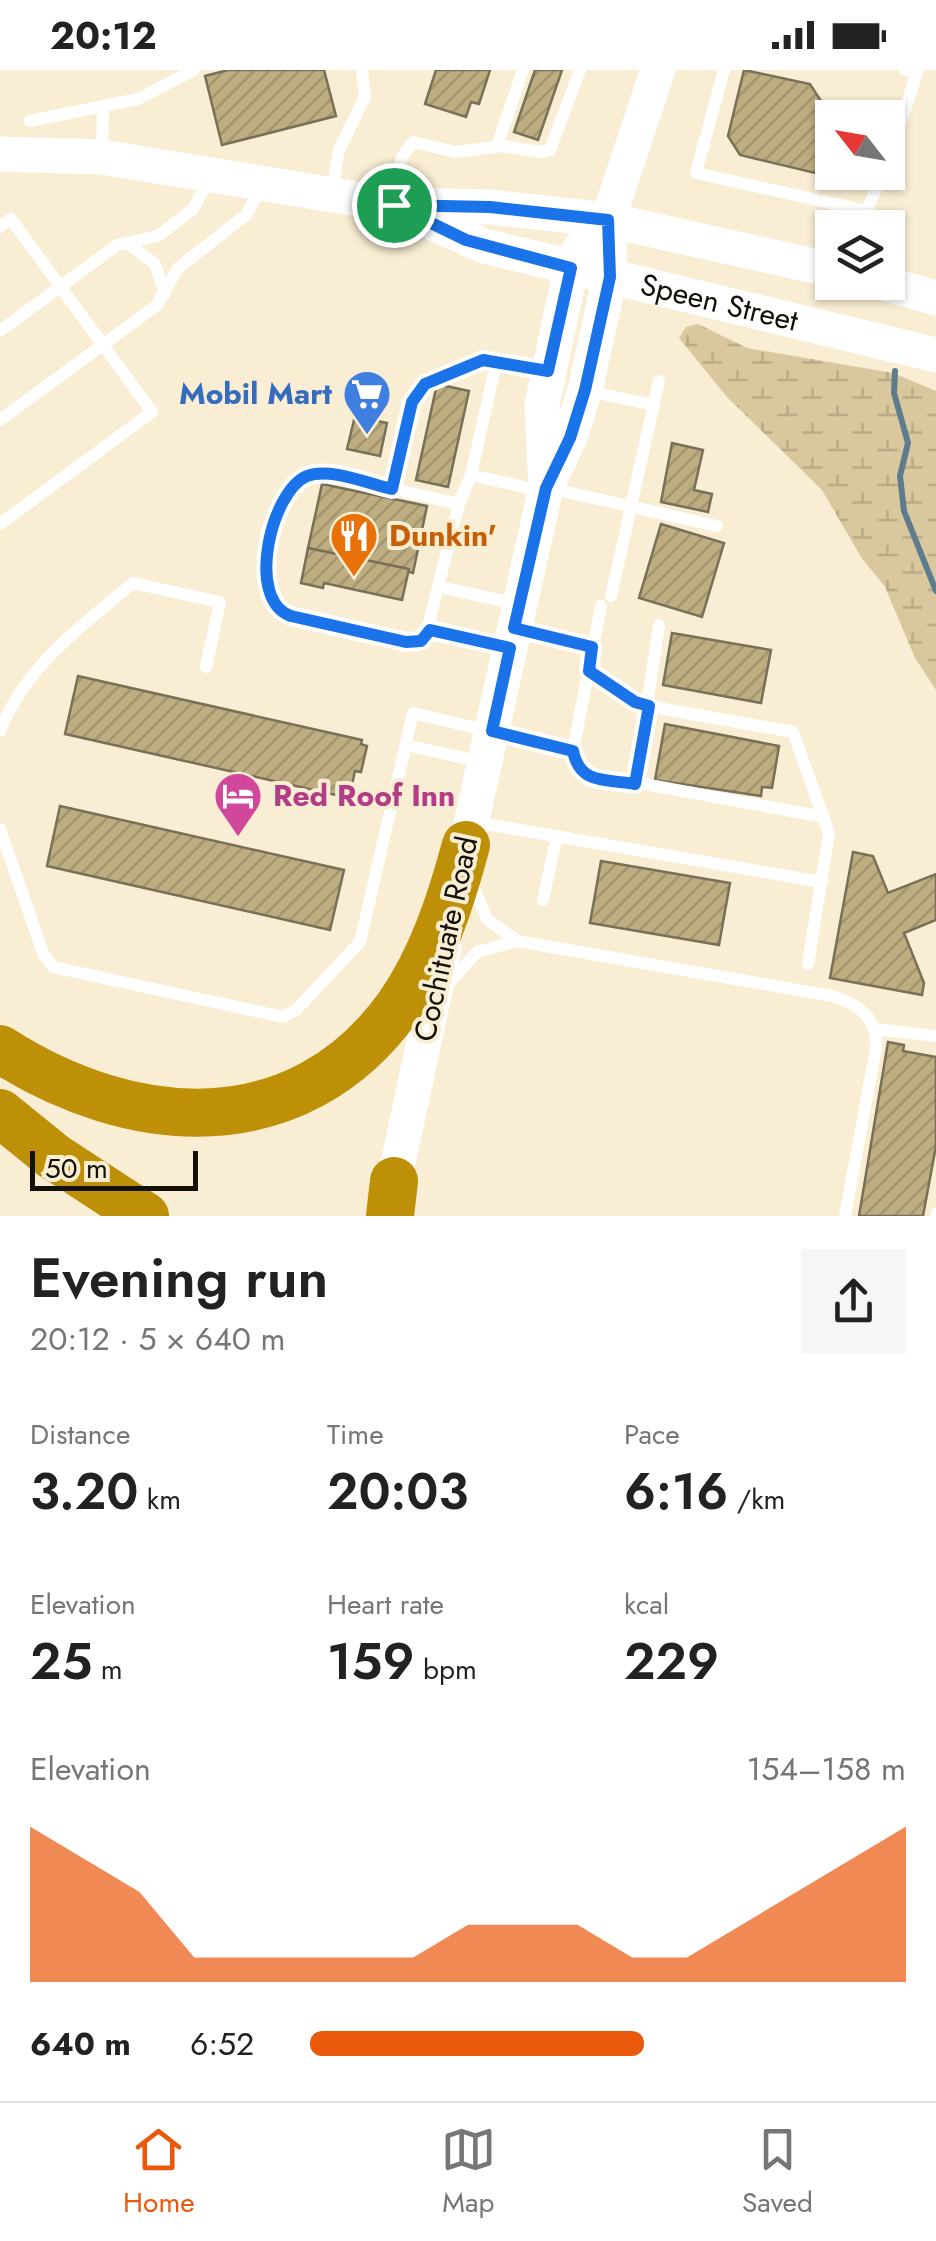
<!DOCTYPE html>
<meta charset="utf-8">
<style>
:root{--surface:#fff;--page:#f6f6f6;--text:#222;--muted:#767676;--line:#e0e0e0;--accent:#ea580c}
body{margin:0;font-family:Jost,sans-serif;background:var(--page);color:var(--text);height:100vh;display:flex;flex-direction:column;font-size:38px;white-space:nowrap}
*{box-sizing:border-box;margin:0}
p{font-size:32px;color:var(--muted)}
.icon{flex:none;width:55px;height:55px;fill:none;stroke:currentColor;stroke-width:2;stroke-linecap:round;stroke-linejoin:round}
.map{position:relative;height:1146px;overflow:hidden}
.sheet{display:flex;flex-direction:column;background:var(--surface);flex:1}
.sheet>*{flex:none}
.needle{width:65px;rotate:301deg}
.buttons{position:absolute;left:815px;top:30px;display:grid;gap:20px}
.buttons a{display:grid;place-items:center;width:90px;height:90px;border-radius:0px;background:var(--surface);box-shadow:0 2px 8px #0004;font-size:50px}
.scale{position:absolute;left:30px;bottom:25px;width:168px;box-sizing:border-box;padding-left:10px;border:5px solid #131007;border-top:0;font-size:28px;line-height:35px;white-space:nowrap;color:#131007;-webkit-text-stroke:8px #f9eed3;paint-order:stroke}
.pin{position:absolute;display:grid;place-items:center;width:85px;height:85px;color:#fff;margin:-42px;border:5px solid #fff;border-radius:50%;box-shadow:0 2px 10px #0007}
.round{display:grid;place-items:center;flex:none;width:105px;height:105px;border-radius:0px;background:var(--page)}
.head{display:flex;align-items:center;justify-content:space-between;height:170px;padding:0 30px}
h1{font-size:55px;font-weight:600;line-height:75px}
.stats{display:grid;grid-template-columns:repeat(3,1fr);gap:15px;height:170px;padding:10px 30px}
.stats div{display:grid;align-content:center}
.stats b{font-size:50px;font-weight:600}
.stats small{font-size:28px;font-weight:400}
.stats p{font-size:28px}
.chart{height:280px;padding:20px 30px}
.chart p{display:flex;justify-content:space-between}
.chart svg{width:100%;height:180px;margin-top:10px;fill:var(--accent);opacity:.7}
ul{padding:0 30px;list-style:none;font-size:32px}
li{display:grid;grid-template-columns:160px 120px 1fr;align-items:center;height:75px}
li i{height:25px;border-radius:12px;background:var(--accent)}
.status{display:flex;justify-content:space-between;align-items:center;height:70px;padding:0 50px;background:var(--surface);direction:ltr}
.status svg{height:28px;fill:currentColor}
.menu{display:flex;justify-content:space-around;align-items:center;height:140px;border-top:2px solid var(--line);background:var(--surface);font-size:28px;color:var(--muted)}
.menu a{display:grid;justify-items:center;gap:5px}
.menu .active{color:var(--accent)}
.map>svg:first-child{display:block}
.wetland{fill:url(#wetland-marsh)}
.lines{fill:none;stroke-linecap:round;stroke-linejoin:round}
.stream{stroke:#5d7c8d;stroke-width:6}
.building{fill:url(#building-hatch);stroke:#797058;stroke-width:2.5}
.lane{stroke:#fff;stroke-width:12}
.secondary{stroke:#fff;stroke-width:35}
.highway{stroke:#be9008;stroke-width:48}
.route-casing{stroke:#fff;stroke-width:20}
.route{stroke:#1a73e8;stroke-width:12}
.labels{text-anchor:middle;stroke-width:8;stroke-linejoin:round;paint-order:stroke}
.street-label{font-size:30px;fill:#131007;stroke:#f9eed3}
.shop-label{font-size:30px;font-weight:bold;fill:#366cbe;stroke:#f9eed3;text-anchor:end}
.food-label{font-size:30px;font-weight:bold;fill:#c56008;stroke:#f9eed3;text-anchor:start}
.hotel-label{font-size:30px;font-weight:bold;fill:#b23c85;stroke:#f9eed3;text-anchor:start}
</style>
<div class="status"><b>20:12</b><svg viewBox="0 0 49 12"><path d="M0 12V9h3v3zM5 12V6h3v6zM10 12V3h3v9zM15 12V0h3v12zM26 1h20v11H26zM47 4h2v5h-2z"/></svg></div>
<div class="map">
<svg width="936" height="1146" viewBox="0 0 936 1146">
<defs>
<pattern id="wetland-marsh" width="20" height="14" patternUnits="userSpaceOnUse" patternTransform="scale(2.5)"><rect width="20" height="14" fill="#d9c89d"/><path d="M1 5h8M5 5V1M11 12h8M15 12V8" fill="none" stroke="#b9ab86"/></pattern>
<pattern id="building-hatch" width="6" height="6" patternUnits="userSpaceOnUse" patternTransform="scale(2.5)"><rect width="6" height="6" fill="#bead80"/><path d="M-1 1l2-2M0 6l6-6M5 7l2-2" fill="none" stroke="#a2946d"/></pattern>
</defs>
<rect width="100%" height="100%" fill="#f9eed3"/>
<path class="wetland" d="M698,254L747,278L893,303L936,321V620L915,588L885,517L861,487L822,420L727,327L679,268L686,257Z"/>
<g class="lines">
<path class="stream" d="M895,301L894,323L908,373L900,406L904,441L936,521"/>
</g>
<g class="building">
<path d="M228,0H324L336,46L222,75L205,6Z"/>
<path d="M436,0H490L479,34L471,32L466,47L425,34Z"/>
<path d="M535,0H562L538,70L514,62Z"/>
<path d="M744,0L810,14L832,48L829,66L832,67L836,108L740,85L728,66Z"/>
<path d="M437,314L469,321L448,417L416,410Z"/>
<path d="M355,346L387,353L380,386L347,379Z"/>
<path d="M672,373L703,380L694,420L712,424L708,442L661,432Z"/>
<path d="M322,414L427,436L413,503L308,478Z"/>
<path d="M661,454L724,473L702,547L639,528Z"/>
<path d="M308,478L409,499L402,530L324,513L323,518L301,513Z"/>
<path d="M672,563L771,580L761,633L663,615Z"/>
<path d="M78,606L362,670L361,674L367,676L361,702L355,701L349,728L65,664Z"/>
<path d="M665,654L779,676L772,718L762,717L761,726L655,710Z"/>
<path d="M60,736L344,800L330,860L47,796Z"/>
<path d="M853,782L873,786L888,823L936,804V850L904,863L924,913L922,925L830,908Z"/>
<path d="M601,791L730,813L719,875L590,853Z"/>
<path d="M888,972L904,975L903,981L936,987V1076L923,1146H859Z"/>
</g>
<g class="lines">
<g class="lane">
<path d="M724,0L696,103L867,141"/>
<path d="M30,51L138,29L194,0"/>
<path d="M497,76L523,0"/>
<path d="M102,84L103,37"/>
<path d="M888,90L917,3L905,0"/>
<path d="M332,122L339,80L365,27L362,0"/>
<path d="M394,132L402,87L413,72L456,82L503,76L540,82L550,80L580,0"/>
<path d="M0,157L11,149L152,342L0,454"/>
<path d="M860,158L883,102"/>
<path d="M127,173L155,194L165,224"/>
<path d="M0,261L117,175L158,166L193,139L211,106"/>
<path d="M587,321L654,335"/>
<path d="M0,350L156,236L178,198L246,145L262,116"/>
<path d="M471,405L542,421"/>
<path d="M549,418L717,456"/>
<path d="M392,419L412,332L425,314L483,289L548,301"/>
<path d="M459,434L326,404L306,406C272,428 243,528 291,546L406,572L425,568L459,434L471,405L497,289"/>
<path d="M440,517L518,534"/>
<path d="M611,526L659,311"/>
<path d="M601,536L573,681L579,702L824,747"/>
<path d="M517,559L593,577"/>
<path d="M431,560L506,577"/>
<path d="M589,601L642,635L793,662L829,763L808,894"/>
<path d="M0,661C25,596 82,556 133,513L220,532L206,597"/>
<path d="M406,675L482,692"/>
<path d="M635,714L659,555"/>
<path d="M474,752L822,812"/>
<path d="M0,759L43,883L53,897L283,947L296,940L360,872L413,643L573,681"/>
<path d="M471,812L487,849L517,871L832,926C859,934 878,948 876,978L845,1146"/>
<path d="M543,830L557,766"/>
<path d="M449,913L477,882L517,871"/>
<path d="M875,959L936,966"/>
<path d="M936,1146V1144"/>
</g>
<g class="secondary">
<path d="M0,84L102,87L394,135L490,137L608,150L832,200"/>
<path id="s1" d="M399,138L484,176L936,285"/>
<path d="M879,212L936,228"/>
<path d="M546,418L542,335L571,198L580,178L608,150"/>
<path d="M461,798L546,418L570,367L585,320L610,207L608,150L658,0"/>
<path d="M389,1135L444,878"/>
</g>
<g class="highway">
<path d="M0,979C132,1064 298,1077 399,936C432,889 451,831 466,775"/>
<path d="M0,1043L53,1086L145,1146"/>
<path d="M390,1146L394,1111"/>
</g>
</g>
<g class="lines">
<g class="route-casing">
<path id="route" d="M394,135L490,137L608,150L610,207L585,320L570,368L546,418L514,558L592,577L589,601L635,632L649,636L635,714C606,709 580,715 573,681L492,661L510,578L430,560L421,571L406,572L291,546C245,530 271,421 307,406C330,397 369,414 392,419L412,332L425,314L483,290L548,301L571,198L466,170Z"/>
</g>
<use href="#route" class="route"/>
</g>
<defs>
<g id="supermarket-pin" transform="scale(2.5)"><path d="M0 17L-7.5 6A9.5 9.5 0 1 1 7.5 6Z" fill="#3f7fe0" stroke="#f9eed3"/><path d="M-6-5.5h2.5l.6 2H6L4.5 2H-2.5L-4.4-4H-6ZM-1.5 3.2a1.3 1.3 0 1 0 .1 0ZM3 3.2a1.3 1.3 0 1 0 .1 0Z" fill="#fff"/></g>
<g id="restaurant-pin" transform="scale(2.5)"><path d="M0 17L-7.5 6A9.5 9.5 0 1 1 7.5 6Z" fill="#e8710a" stroke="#f9eed3"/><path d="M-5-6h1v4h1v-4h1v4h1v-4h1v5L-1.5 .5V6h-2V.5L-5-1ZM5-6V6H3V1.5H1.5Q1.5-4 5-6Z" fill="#fff"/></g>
<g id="hotel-pin" transform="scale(2.5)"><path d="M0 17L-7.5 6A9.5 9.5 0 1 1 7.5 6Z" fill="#d1479c" stroke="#f9eed3"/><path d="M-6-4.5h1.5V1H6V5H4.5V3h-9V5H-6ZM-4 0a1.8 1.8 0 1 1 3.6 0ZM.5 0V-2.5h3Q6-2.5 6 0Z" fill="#fff"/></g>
</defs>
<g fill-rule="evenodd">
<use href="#supermarket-pin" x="367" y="324"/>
<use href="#restaurant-pin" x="354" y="466"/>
<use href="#hotel-pin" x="238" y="726"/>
</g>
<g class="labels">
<g class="street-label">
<text dy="10" stroke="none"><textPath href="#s1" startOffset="335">Speen Street</textPath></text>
<text transform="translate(446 869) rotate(-78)" y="10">Cochituate Road</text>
</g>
<g class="shop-label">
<text x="332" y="334">Mobil Mart</text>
</g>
<g class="food-label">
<text x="389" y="476">Dunkin'</text>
</g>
<g class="hotel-label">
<text x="273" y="736">Red Roof Inn</text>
</g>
</g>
</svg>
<div class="buttons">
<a><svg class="needle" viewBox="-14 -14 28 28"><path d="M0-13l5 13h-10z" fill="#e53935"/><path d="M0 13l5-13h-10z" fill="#767676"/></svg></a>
<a><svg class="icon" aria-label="layers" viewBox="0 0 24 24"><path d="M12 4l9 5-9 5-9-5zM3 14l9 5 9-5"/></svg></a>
</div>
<div class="scale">50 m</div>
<div class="pin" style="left:394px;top:135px;background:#1e9e55"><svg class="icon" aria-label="arrive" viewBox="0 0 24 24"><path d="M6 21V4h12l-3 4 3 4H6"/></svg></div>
</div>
<section class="sheet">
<div class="head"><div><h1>Evening run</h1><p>20:12 · 5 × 640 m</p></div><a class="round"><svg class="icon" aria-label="share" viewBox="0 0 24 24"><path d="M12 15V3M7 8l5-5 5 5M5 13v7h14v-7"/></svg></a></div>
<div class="stats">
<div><p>Distance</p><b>3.20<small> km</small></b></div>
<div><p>Time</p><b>20:03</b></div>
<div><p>Pace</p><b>6:16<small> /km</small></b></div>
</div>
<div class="stats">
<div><p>Elevation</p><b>25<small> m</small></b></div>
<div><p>Heart rate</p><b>159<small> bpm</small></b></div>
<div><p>kcal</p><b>229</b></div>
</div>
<div class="chart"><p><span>Elevation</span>154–158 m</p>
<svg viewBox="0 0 160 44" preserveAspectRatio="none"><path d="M0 44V6L10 14L20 22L30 38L40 38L50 38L60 38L70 38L80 30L90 30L100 30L110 38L120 38L130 30L140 22L150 14L160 6V44z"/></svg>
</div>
<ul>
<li><b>640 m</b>6:52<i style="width:56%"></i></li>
</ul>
</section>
<nav class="menu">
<a class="active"><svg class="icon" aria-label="home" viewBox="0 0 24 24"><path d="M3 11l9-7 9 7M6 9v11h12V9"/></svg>Home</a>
<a><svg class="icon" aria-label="map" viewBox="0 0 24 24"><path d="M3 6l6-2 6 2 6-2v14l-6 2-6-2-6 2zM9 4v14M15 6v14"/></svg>Map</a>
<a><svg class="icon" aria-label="saved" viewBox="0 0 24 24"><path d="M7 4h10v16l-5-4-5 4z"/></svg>Saved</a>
</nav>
